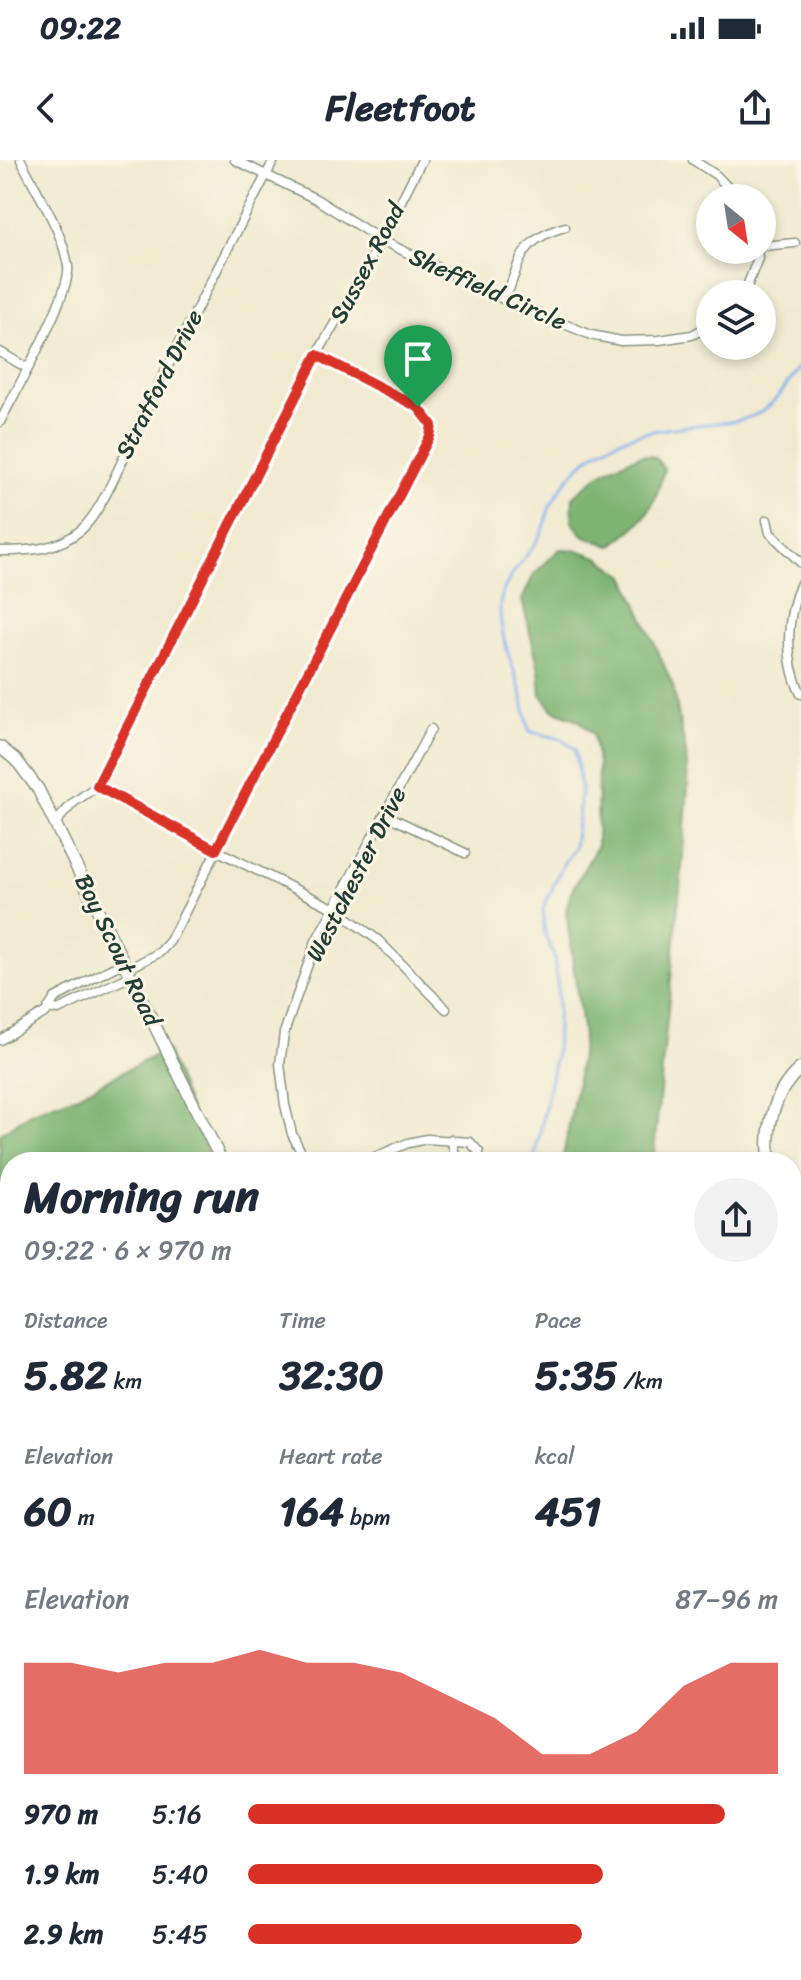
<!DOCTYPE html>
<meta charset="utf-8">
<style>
:root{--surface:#fff;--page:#f2f2f3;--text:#1f2937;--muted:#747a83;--accent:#d93025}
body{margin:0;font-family:Sriracha,sans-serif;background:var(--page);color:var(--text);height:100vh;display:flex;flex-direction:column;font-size:30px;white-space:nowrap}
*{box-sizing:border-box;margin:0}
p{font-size:26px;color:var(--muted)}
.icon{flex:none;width:44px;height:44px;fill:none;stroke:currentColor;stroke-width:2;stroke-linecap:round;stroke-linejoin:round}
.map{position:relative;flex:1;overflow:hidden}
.panel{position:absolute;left:0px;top:992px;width:802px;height:828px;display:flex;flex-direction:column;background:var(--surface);border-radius:32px 32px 0 0;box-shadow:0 4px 12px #0003}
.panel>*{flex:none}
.needle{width:52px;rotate:150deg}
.buttons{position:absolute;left:696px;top:24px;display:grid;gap:16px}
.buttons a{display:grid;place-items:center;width:80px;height:80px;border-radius:50%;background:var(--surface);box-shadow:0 4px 12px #0003;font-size:40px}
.pin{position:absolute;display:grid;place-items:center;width:68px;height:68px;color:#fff;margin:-82px -34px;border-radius:50% 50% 50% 0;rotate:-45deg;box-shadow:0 0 8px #0007}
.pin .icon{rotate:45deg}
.round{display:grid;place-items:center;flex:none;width:84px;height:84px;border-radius:42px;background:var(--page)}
.summary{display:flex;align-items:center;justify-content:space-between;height:136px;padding:0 24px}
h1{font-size:44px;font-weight:700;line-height:60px}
.stats{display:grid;grid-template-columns:repeat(3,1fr);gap:12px;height:136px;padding:8px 24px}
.stats div{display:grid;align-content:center}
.stats b{font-size:40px;font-weight:700}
.stats small{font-size:22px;font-weight:400}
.stats p{font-size:22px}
.chart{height:224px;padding:16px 24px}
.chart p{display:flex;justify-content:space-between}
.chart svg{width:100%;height:144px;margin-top:8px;fill:var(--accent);opacity:.7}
ul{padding:0 24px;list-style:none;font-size:26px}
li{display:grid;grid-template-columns:128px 96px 1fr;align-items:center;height:60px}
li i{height:20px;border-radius:10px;background:var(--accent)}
.status{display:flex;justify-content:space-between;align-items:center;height:56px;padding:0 40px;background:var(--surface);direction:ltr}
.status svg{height:22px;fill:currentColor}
header{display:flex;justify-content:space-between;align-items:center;height:104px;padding:0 24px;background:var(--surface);font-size:36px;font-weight:700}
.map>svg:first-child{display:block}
.forest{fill:#7db472;stroke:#4e7853;stroke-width:2}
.water{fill:#84b4ef;stroke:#527892;stroke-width:2}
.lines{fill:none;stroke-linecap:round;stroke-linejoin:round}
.stream{stroke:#84b4ef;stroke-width:3}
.street-casing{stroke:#889482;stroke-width:11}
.secondary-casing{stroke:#889482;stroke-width:14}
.street{stroke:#fff;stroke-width:8}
.secondary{stroke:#fff;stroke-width:11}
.route-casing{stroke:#fff;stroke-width:16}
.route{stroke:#d93025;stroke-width:10}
.labels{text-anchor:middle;stroke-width:6;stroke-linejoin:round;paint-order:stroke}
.street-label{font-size:24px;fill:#1f3d34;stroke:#fcf5e5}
</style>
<div class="status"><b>09:22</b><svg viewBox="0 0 49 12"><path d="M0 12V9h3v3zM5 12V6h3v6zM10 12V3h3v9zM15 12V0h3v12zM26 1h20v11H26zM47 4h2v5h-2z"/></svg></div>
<header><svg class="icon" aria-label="back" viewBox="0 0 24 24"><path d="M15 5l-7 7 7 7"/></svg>Fleetfoot<svg class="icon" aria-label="share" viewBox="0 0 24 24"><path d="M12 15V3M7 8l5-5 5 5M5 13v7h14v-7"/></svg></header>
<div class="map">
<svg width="801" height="1820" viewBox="0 0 801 1820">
<rect width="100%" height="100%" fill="#fcf5e5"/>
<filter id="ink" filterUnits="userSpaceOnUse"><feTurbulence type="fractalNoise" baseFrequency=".0125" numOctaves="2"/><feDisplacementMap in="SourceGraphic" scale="16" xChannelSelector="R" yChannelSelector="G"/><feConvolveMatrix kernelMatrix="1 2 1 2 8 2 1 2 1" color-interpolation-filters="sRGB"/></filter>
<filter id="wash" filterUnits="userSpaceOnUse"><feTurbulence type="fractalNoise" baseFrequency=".006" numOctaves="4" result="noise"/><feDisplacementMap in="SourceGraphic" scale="32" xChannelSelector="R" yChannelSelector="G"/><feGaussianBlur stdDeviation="1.8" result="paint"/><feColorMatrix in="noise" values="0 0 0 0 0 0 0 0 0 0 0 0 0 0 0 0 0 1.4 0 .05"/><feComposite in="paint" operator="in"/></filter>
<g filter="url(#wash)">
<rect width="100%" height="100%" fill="#f1ead0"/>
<g class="forest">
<path d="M642,295L655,297L664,309C654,352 645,360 611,386L584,376L572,362L573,337C596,315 611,305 642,295Z"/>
<path d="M560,389L577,390L598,397L625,416L673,526L686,594L688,626L682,707L653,1002H562L577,923L583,876L566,751L571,732L597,686L598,604L593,574L580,561L553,550L541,534L539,509L522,440L534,414Z"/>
<path d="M166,890L211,1002H10V1155H0V974L30,953L78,935Z"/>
<path d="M0,1204L10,1205V1251L0,1248Z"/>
<path d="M10,1426V1498L3,1502L0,1514V1442Z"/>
<path d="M96,1810H135L140,1817L206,1810L214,1820H85Z"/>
</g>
<path class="water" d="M0,1324L10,1329V1378L0,1420Z"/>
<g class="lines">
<g class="stream">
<path d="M534,1002L556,893L558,833L554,796L545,775L543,749L563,704L574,688L581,630L575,589L561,579L529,571C526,557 524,543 520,529C512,503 494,462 502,435C510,409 534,392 544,368C547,360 547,352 551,345C588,279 628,273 697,265C717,263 738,263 757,254C776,245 789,221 801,205"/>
<path d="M0,1272L10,1275"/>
</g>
</g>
</g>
<g filter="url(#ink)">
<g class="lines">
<g class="street-casing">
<g id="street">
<path d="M235,0L316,39L381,80L505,140L591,175L621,181L659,180L692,175L710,165"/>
<path d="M693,0L716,15L738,38"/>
<path d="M762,86L795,83"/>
<path d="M744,134L758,98L757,90"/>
<path d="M505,140C521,100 519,80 565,67"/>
<path d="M0,192L27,208"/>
<path d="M0,262C14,234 72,132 68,106C62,68 37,34 21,0"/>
<path d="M767,360L770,373L801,403"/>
<path d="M0,391C30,391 57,390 81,370C105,349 129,282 145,252C187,167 230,84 274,0"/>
<path d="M801,423C786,457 784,500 801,534"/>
<path d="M97,626L216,690L335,749L378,780L446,849"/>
<path d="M386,655L465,693"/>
<path d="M55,663L73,643L97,626L317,195L381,80L422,0"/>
<path d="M128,809L160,792L170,781L430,276L432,265L418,247L317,195"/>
<path d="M48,848L58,850L131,816"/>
<path d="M0,880L46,852L55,838L124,802"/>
<path d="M451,979L457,1002"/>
<path d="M306,1002L292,974L285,945L280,904L284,873L316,781L431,569"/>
<path d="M363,1002L408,983L427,979L470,982L479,992L478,1002"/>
<path d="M0,1184L10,1185"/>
<path d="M792,1536L801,1551"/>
<path d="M0,1787L10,1809"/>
<path d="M289,1810L297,1820"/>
<path d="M596,1810L600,1820"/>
</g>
</g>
<g class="secondary-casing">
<g id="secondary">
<path d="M0,587L17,601L38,629L222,1002"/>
<path d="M770,1002C765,968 774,930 801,908"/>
<path d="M792,1240L801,1268"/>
<path d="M792,1287L801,1296"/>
</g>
</g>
<use href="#street" class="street"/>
<use href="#secondary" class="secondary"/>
</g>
</g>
<g class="lines" filter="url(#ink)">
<g class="route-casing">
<path id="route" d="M317,195L418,247L432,265L430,276L216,690L97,626Z"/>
</g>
<use href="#route" class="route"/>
</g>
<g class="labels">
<g class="street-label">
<text transform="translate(367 103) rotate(-62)" y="8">Sussex Road</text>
<text transform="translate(488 129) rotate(24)" y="8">Sheffield Circle</text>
<text transform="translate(159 224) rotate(-63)" y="8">Stratford Drive</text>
<text transform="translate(356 714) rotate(-63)" y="8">Westchester Drive</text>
<text transform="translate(118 790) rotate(64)" y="8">Boy Scout Road</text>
</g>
</g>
</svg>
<div class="buttons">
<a><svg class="needle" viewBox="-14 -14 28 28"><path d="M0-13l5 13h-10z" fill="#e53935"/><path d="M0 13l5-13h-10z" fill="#747a83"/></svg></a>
<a><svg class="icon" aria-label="layers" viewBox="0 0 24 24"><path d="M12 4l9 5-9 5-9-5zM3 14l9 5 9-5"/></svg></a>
</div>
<div class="pin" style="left:418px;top:247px;background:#1e9e55"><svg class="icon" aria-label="arrive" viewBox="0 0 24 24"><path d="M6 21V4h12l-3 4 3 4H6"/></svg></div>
<section class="panel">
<div class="summary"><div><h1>Morning run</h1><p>09:22 · 6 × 970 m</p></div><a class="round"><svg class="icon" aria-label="share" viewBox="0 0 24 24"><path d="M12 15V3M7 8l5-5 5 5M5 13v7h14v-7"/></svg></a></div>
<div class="stats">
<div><p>Distance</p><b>5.82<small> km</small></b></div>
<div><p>Time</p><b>32:30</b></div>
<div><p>Pace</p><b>5:35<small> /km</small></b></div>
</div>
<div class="stats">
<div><p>Elevation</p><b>60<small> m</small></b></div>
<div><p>Heart rate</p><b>164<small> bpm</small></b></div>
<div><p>kcal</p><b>451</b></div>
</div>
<div class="chart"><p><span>Elevation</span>87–96 m</p>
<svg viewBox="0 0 160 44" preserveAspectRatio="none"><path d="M0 44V10L10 10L20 13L30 10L40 10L50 6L60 10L70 10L80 13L90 20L100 27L110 38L120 38L130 31L140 17L150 10L160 10V44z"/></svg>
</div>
<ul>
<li><b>970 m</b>5:16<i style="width:90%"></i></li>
<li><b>1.9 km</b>5:40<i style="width:67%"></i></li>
<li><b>2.9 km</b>5:45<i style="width:63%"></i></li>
</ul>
</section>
</div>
